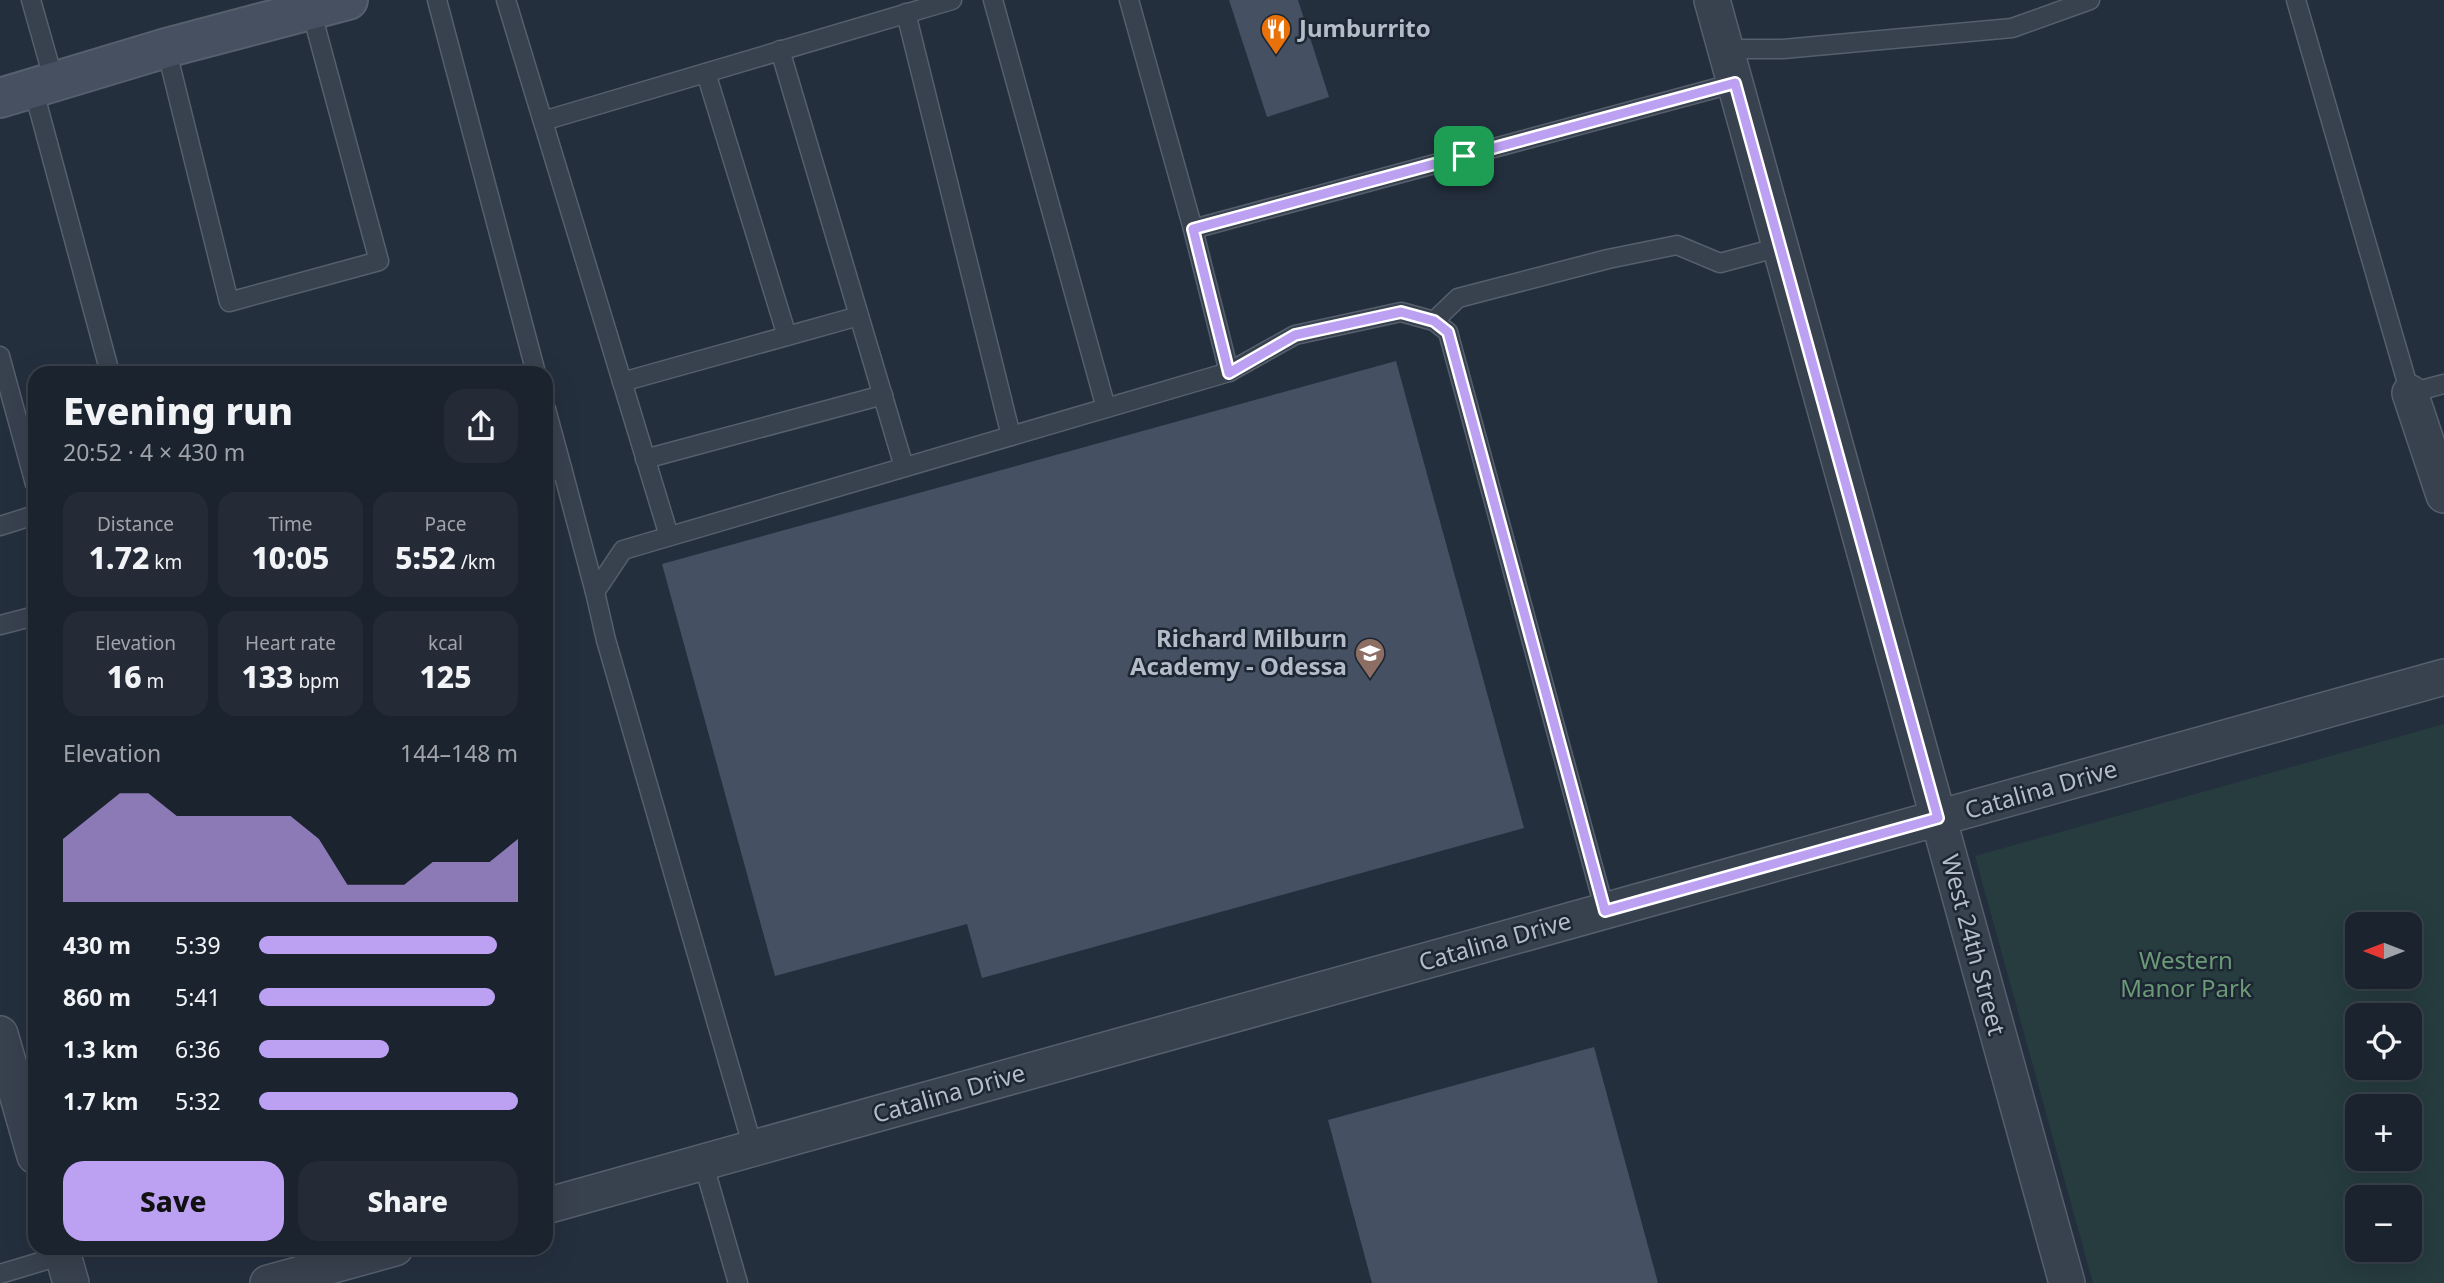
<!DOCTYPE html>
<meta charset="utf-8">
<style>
:root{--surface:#1b232e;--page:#242b36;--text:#f1f3f6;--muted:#a0a4aa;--line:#39404a;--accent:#bca0f2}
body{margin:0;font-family:"Noto Sans",sans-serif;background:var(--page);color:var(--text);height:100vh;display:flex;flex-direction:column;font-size:26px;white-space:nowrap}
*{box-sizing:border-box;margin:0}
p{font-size:23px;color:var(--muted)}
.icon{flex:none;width:38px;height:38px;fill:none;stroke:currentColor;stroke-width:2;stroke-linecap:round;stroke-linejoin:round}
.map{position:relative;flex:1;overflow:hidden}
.side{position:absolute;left:28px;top:366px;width:525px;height:889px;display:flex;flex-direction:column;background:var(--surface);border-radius:21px;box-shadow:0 7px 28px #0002,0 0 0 2px var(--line)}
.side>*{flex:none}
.needle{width:46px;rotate:270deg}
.controls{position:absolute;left:2345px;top:912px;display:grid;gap:14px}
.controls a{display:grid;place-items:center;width:77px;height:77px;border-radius:14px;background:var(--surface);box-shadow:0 7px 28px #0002,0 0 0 2px var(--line);font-size:35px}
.pin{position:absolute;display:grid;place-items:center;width:60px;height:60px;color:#fff;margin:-30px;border-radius:14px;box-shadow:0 4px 10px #0006}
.round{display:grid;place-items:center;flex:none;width:74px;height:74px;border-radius:21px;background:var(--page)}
.summary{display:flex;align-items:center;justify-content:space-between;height:119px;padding:0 35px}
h1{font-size:38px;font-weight:800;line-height:52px}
.figures{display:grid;grid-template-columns:repeat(3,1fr);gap:10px;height:119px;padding:7px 35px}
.figures div{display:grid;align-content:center;border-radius:18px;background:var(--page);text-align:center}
.figures b{font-size:30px;font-weight:800}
.figures small{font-size:19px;font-weight:400}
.figures p{font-size:19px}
.chart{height:196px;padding:14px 35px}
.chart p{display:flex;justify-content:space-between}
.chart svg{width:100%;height:126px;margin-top:7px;fill:var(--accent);opacity:.7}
.action{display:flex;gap:14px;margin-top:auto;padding:14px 35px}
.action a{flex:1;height:80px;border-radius:21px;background:var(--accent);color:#111;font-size:28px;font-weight:800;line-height:80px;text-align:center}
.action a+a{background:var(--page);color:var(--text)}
ul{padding:0 35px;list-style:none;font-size:23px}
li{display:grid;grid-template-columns:112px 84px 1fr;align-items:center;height:52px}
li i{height:18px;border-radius:9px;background:var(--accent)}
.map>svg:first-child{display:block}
.green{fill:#263c3f;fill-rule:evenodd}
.building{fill:#455162}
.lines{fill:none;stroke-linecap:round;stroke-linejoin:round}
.service-casing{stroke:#565f6c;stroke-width:21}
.minor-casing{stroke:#565f6c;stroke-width:38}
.secondary-casing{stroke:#565f6c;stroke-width:42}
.service{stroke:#38414e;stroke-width:18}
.minor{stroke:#38414e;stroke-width:35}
.secondary{stroke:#465061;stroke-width:38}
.route-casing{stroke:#fff;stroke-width:14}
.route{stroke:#bca0f2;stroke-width:9}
.labels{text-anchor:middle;stroke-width:5;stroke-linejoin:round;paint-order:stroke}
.poi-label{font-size:24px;font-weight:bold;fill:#b4bcc9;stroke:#1d2633;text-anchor:start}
.street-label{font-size:24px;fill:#b4bcc9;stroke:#1d2633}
.park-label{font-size:24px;fill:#6b9a76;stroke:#1d2633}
</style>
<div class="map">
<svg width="2444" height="1283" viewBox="0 0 2444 1283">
<rect width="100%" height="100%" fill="#242f3e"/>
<path class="green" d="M2444,724V1283H2093L1975,856ZM2357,924H2410V976H2357ZM2357,1015H2410V1068H2357ZM2357,1106H2410V1158H2357ZM2357,1197H2410V1250H2357Z"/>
<g class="building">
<path d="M1229,0H1298L1329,97L1267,117Z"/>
<path d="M1396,361L1524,828L982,978L967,924L775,976L662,564Z"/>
<path d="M1594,1047L1658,1283H1372L1328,1120Z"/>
</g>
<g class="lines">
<g class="service-casing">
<g id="service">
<path d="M31,0L54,81"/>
<path d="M437,0L536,373"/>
<path d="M506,0L669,536"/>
<path d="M993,0L1106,408"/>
<path d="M1129,0L1193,229L1229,372"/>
<path d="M2296,0L2410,393L2444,384"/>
<path d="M906,13L1011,436"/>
<path d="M166,48L229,302L379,261L311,10"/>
<path d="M1725,49H1783L2012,28L2090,0"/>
<path d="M780,50L904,467"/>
<path d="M706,73L787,336"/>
<path d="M33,88L110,373"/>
<path d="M543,121L952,0"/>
<path d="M1193,229L1735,83"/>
<path d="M1434,321L1458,298L1608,259L1677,245L1720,263L1780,247"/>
<path d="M0,356L35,484"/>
<path d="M622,382L859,316"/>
<path d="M546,409L562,468L546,473"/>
<path d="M645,459L883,395"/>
<path d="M562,468L595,592"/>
<path d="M0,526L35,515"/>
<path d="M0,625L35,616"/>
<path d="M753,1148L606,640L595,592L623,550L1229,372L1295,335L1401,312L1434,321L1448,332L1605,911"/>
<path d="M703,1162L738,1283"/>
<path d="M0,1274L63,1255"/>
</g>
</g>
<g class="minor-casing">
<g id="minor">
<path d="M1712,0L2067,1283"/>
<path d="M2410,393L2444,495"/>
<path d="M0,1034L35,1156"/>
<path d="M546,1206L2444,677"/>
<path d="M61,1248L71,1283"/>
<path d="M268,1283L395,1248"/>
</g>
</g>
<g class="secondary-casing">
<path id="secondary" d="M0,98L166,48L348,0"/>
</g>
<use href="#service" class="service"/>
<use href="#minor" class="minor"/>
<use href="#secondary" class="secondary"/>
</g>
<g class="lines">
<g class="route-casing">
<path id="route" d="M1735,83L1938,818L1605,911L1448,332L1434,321L1401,312L1295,335L1229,373L1193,229Z"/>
</g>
<use href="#route" class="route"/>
</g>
<defs>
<g id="restaurant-pin" transform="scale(1.575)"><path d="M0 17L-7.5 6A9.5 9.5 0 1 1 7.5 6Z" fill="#e8710a" stroke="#1d2633"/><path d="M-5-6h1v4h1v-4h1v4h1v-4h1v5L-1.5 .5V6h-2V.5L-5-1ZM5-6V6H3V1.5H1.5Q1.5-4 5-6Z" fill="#fff"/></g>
<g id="school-pin" transform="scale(1.575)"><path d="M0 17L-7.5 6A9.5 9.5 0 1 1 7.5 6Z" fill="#8d6e63" stroke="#1d2633"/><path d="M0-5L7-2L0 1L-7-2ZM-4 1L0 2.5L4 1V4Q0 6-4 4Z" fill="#fff"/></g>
</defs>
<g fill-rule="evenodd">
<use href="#restaurant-pin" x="1276" y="29"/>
<use href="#school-pin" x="1370" y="653"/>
</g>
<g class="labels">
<g class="poi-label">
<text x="1299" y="37">Jumburrito</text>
<text x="1347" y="647" text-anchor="end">Richard Milburn<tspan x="1347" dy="28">Academy - Odessa</tspan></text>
</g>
<g class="street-label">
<text transform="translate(2041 790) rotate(-16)" y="8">Catalina Drive</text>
<text transform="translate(1495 942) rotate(-16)" y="8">Catalina Drive</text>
<text transform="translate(1973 945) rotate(75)" y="8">West 24th Street</text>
<text transform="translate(949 1094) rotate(-16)" y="8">Catalina Drive</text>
</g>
<g class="park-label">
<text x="2186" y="969">Western<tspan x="2186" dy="28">Manor Park</tspan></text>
</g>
</g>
</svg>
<div class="controls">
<a><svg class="needle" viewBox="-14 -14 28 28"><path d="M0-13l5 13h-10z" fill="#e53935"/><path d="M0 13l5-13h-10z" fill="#a0a4aa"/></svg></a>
<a><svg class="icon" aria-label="locate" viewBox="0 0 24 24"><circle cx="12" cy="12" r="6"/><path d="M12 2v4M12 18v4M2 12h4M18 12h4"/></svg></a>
<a>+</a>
<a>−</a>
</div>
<div class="pin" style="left:1464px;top:156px;background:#1e9e55"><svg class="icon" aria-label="arrive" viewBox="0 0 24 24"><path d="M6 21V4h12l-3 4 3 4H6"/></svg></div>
<section class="side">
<div class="summary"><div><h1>Evening run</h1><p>20:52 · 4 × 430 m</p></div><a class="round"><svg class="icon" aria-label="share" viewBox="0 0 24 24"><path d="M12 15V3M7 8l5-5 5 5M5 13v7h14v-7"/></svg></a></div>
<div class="figures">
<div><p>Distance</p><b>1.72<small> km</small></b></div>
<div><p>Time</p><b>10:05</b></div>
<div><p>Pace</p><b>5:52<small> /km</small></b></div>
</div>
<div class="figures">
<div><p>Elevation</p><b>16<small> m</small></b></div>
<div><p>Heart rate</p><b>133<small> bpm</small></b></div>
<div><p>kcal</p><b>125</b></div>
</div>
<div class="chart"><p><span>Elevation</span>144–148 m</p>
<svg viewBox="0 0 160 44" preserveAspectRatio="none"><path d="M0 44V22L10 14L20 6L30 6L40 14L50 14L60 14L70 14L80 14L90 22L100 38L110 38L120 38L130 30L140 30L150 30L160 22V44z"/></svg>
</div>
<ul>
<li><b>430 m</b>5:39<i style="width:92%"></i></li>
<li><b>860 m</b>5:41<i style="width:91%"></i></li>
<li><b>1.3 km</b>6:36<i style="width:50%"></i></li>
<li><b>1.7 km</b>5:32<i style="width:100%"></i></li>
</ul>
<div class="action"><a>Save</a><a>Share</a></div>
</section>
</div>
